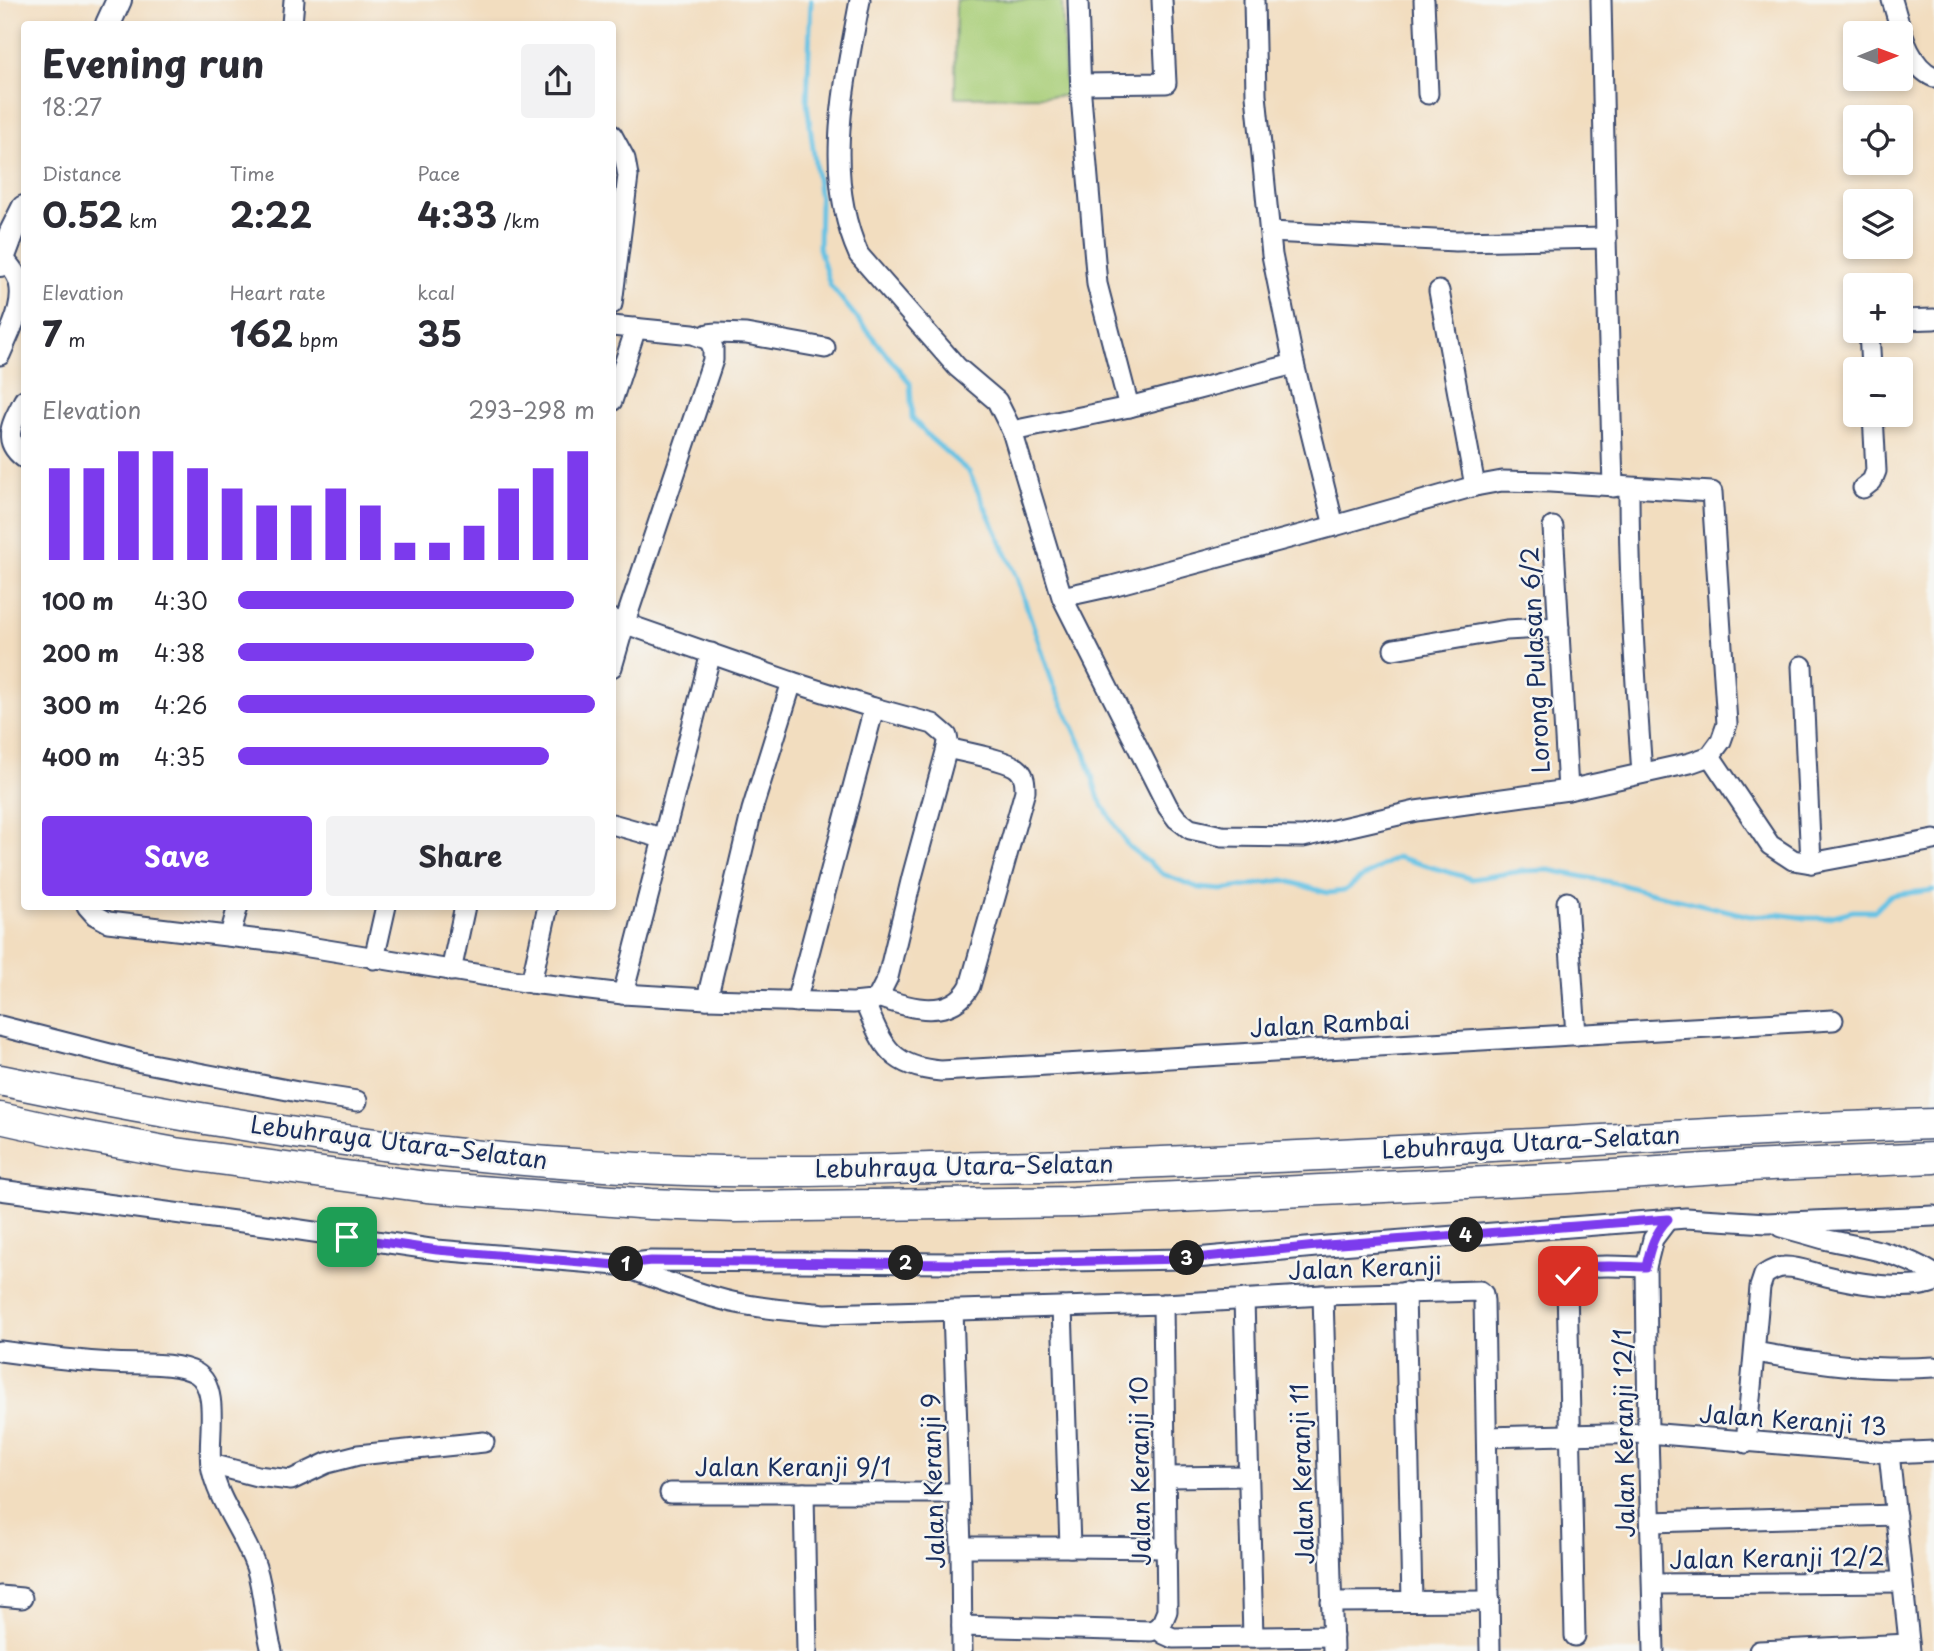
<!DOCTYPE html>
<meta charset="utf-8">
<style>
:root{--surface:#fff;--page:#f2f2f3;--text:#2b2b33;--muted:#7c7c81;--accent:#7c3aed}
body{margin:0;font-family:"Playpen Sans",sans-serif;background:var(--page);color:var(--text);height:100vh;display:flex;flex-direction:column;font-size:26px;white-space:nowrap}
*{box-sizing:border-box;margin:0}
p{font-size:23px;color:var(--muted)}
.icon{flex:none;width:38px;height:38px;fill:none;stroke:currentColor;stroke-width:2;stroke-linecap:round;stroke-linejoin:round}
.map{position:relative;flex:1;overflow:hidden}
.drawer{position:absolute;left:21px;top:21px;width:595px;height:889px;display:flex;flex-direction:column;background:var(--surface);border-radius:7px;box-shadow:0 4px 10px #0003}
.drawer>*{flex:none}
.needle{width:46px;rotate:89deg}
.buttons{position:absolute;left:1843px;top:21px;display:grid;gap:14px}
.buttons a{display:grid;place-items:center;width:70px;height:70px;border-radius:7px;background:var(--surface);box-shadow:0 4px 10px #0003;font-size:35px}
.pin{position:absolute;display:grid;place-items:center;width:60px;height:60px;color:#fff;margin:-30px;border-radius:14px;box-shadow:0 4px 10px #0006}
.km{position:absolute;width:35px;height:35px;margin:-18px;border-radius:50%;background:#222;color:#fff;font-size:19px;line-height:35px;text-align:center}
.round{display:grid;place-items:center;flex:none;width:74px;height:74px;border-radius:7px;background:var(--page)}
.overview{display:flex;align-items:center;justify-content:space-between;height:119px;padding:0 21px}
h1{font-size:38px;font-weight:700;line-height:52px}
.figures{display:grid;grid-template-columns:repeat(3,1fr);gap:10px;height:119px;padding:7px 21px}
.figures div{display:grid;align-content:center}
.figures b{font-size:35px;font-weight:700}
.figures small{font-size:19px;font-weight:400}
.figures p{font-size:19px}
.chart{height:196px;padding:14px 21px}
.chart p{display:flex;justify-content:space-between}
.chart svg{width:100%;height:126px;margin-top:7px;stroke:var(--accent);stroke-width:6}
.action{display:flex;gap:14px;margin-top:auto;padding:14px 21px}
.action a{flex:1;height:80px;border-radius:7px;background:var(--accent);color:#fff;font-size:28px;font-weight:700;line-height:80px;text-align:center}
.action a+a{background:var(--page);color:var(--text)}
ul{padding:0 21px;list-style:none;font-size:23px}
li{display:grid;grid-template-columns:112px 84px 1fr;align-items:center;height:52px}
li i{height:18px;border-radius:9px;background:var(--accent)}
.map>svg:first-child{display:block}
.green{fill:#a9ce78;stroke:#627e6b;stroke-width:2}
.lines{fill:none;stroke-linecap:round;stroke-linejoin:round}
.stream{stroke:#66c2e4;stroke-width:5}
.minor-casing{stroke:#3b496d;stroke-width:23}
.major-casing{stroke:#3b496d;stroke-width:28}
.highway-casing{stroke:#3b496d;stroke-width:33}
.minor{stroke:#fff;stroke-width:19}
.major{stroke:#fff;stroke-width:24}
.highway{stroke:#fff;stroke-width:30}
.route-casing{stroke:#fff;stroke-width:14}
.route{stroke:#7c3aed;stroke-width:9}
.labels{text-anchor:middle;stroke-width:5;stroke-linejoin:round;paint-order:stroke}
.street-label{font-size:24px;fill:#1b2f5e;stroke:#f6f6f2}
</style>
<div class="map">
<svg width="1934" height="1651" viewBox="0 0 1934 1651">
<rect width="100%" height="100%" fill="#f6f6f2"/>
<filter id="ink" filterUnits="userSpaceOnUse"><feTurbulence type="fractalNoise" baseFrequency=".0143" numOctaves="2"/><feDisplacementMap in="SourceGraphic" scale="14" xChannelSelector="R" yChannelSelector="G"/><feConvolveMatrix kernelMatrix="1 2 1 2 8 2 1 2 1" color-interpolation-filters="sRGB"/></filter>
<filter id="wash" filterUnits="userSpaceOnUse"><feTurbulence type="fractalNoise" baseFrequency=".00686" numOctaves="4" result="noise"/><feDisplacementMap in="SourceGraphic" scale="28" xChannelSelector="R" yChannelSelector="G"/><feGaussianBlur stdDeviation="1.57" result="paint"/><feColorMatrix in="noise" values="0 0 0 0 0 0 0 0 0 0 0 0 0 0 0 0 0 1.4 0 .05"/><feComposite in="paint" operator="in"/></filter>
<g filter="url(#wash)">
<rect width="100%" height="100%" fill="#f2ddbf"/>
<path class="green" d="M956,0H1062L1066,96L955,97Z"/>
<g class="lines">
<path class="stream" d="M811,0L807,103L820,201L819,248L830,285L910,383L912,418L929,437L969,472L1016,575L1053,684L1085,753L1099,799L1128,846L1163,874L1199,888L1222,890L1284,880L1328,893L1344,891L1363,877L1397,857L1472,879L1522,871L1549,870L1620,884L1640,890L1750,916L1778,914L1805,918H1825L1853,911H1874L1891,895L1934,890"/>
</g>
</g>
<g filter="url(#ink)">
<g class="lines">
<g class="minor-casing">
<g id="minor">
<path d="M860,0C845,83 822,174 859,255L957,367L997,401L1012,431L1062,597L1168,807L1177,819L1190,829L1222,836L1303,837L1416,811L1568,790L1690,763L1710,756L1721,741L1727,724L1712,492L1550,482L1502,481L1475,486L1334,526L1112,586L1062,597"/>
<path d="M1078,0L1081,96L1097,284L1129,407"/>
<path d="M1254,0L1256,95L1272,255L1294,364L1334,526"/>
<path d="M1424,0L1428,94"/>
<path d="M1601,0L1606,238"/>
<path d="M1892,0C1900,25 1907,66 1934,77"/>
<path d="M292,24L294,0"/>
<path d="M1081,84L1166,83L1162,0"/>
<path d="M612,135L625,159L628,176L612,304"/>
<path d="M1270,232L1456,241L1606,238L1613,487"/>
<path d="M1439,291L1475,486"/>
<path d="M1900,320L1934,319"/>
<path d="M612,326L693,334L709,340L713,348V360L625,622L612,667"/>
<path d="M1869,331L1871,369"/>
<path d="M709,340L708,334L717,333L746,334L825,348"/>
<path d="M0,355C9,333 29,299 16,275C13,269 7,263 3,257"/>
<path d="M24,400C13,422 0,440 24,458"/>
<path d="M612,401L636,328"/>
<path d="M1012,431L1129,407L1294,364"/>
<path d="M1629,488C1629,583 1635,678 1642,773"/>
<path d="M1863,488L1872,481L1876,471L1873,415"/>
<path d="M1553,527L1568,790"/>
<path d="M1394,649L1506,630L1559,627"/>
<path d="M1802,666L1811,863"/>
<path d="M1710,756L1770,845L1793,860L1811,863L1934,840"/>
<path d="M612,824L662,838"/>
<path d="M1567,902L1576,1035"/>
<path d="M87,906L95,915L108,922L278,942L531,983L623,994L707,999L853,1003L872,1001L878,997L888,977L912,877L947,748L948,741L947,736L933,724L874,708L792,682L612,619"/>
<path d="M230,935L238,906"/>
<path d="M374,959L386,906"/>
<path d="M451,971L465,906"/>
<path d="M531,983L548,906"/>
<path d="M623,994L711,653"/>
<path d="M878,997C909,1008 951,1021 970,986L1025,791C1025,783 1025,776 1019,770C1010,760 963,752 947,748"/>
<path d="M707,999L752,810L792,682"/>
<path d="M796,1002L874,708"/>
<path d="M865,1003C883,1046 890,1067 941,1071L1833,1020"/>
<path d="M0,1026L141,1062L298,1092L357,1101"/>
<path d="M0,1190L273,1226L437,1250L617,1265L651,1261L957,1263L1185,1259L1327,1246L1686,1218L1767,1223L1934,1216"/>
<path d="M1781,1227C1796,1231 1810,1235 1824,1239C1865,1248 1897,1251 1934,1274"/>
<path d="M622,1266C658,1279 694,1293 732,1302C763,1309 794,1311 825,1314L1163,1304L1323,1295L1480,1291L1483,1294L1484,1301L1490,1651"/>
<path d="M1405,1292L1412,1601"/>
<path d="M1323,1295L1333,1651"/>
<path d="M1244,1299L1253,1637"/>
<path d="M1062,1307L1070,1547L1167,1548"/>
<path d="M953,1310L961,1547L962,1651"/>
<path d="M0,1351C37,1356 74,1361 112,1363C135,1365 176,1361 196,1373C221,1388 207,1440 211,1465C217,1501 244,1532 256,1567C265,1595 264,1623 272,1651"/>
<path d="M1755,1352C1816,1363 1872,1371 1934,1367"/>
<path d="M1487,1437L1648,1433L1889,1453L1934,1451"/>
<path d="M1746,1443L1760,1287L1764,1275C1770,1271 1777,1267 1784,1267C1797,1266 1813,1273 1826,1276C1854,1283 1908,1292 1934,1282"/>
<path d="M1889,1453L1910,1651"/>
<path d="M211,1464L257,1476L291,1480L327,1463L358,1455L484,1442"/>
<path d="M1166,1477L1248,1476"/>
<path d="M670,1493H958"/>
<path d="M804,1493L807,1651"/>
<path d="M1651,1522L1896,1515"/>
<path d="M961,1547H1070"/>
<path d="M1653,1584L1902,1582"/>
<path d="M0,1596L22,1598"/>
<path d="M1331,1602L1490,1601"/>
<path d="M962,1626L1151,1631L1157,1628L1162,1623L1167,1611L1163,1304"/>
<path d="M1157,1628L1164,1634L1173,1638L1333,1636"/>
<path d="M1575,1636L1567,1286C1567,1280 1567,1274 1572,1271C1584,1263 1631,1267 1646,1267"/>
<path d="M1654,1651L1648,1433L1646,1267L1653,1239L1668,1219"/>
<path d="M1759,1651L1909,1644"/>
</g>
</g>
<g class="major-casing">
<g id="major">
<path d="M108,24L119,0"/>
<path d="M0,264L12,232L24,208"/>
</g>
</g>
<g class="highway-casing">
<g id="highway">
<path d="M0,1080C224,1127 457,1162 686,1170C767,1173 849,1170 930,1168C1106,1166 1281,1157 1457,1148C1616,1140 1775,1128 1934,1124"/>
<path d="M0,1118L72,1134L175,1153L427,1187L651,1204L736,1207L1074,1202L1568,1178L1749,1166L1934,1158"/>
</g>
</g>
<use href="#minor" class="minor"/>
<use href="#major" class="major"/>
<use href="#highway" class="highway"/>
</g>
</g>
<g class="lines" filter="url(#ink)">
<g class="route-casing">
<path id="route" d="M347,1237L437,1250L617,1265L651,1261L957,1264L1185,1259L1327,1245L1668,1219C1654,1234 1650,1248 1646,1267C1627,1267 1581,1261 1568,1276"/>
</g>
<use href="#route" class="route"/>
</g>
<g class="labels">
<g class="street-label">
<text transform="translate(1536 660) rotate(-93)" y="8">Lorong Pulasan 6/2</text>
<text transform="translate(1330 1025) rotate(-3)" y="8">Jalan Rambai</text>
<text transform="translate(399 1143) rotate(7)" y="8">Lebuhraya Utara–Selatan</text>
<text transform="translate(1531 1143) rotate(-3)" y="8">Lebuhraya Utara–Selatan</text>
<text transform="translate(964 1167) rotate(-1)" y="8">Lebuhraya Utara–Selatan</text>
<text transform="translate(1365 1269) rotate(-2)" y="8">Jalan Keranji</text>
<text transform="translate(1793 1421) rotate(4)" y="8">Jalan Keranji 13</text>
<text transform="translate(1625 1433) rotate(-91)" y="8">Jalan Keranji 12/1</text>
<text x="793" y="1476">Jalan Keranji 9/1</text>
<text transform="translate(1141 1471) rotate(-91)" y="8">Jalan Keranji 10</text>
<text transform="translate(1303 1474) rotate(-92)" y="8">Jalan Keranji 11</text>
<text transform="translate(934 1481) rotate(-92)" y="8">Jalan Keranji 9</text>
<text transform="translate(1777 1559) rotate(-1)" y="8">Jalan Keranji 12/2</text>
</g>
</g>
</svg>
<div class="buttons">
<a><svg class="needle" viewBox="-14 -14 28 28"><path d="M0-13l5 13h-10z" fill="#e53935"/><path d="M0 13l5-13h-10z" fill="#7c7c81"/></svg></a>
<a><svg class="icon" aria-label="locate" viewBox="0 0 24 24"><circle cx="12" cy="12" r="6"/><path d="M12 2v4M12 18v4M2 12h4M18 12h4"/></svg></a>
<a><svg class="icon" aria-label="layers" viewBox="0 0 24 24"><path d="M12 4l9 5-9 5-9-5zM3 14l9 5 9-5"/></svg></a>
<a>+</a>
<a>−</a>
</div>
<div class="pin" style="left:347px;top:1237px;background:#1e9e55"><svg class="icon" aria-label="arrive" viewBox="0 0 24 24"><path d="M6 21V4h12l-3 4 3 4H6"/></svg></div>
<div class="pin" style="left:1568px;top:1276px;background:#d93025"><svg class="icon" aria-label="check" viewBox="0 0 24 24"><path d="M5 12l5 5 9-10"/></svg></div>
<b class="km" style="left:626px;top:1264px">1</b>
<b class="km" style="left:906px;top:1263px">2</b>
<b class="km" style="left:1187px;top:1258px">3</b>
<b class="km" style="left:1466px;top:1235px">4</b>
<section class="drawer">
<div class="overview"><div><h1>Evening run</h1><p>18:27</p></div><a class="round"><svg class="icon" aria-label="share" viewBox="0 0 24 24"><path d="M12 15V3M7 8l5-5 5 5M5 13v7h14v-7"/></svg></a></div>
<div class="figures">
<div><p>Distance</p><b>0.52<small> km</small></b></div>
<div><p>Time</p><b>2:22</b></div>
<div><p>Pace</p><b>4:33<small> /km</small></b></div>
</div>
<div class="figures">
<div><p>Elevation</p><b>7<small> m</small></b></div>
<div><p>Heart rate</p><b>162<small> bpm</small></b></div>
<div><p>kcal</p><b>35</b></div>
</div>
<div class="chart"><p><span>Elevation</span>293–298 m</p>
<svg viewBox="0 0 160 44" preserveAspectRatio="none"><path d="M5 44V12M15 44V12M25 44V6M35 44V6M45 44V12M55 44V19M65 44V25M75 44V25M85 44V19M95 44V25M105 44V38M115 44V38M125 44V32M135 44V19M145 44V12M155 44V6"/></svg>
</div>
<ul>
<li><b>100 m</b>4:30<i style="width:94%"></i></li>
<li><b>200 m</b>4:38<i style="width:83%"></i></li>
<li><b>300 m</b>4:26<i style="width:100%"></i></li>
<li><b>400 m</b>4:35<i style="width:87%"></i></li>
</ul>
<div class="action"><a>Save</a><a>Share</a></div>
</section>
</div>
